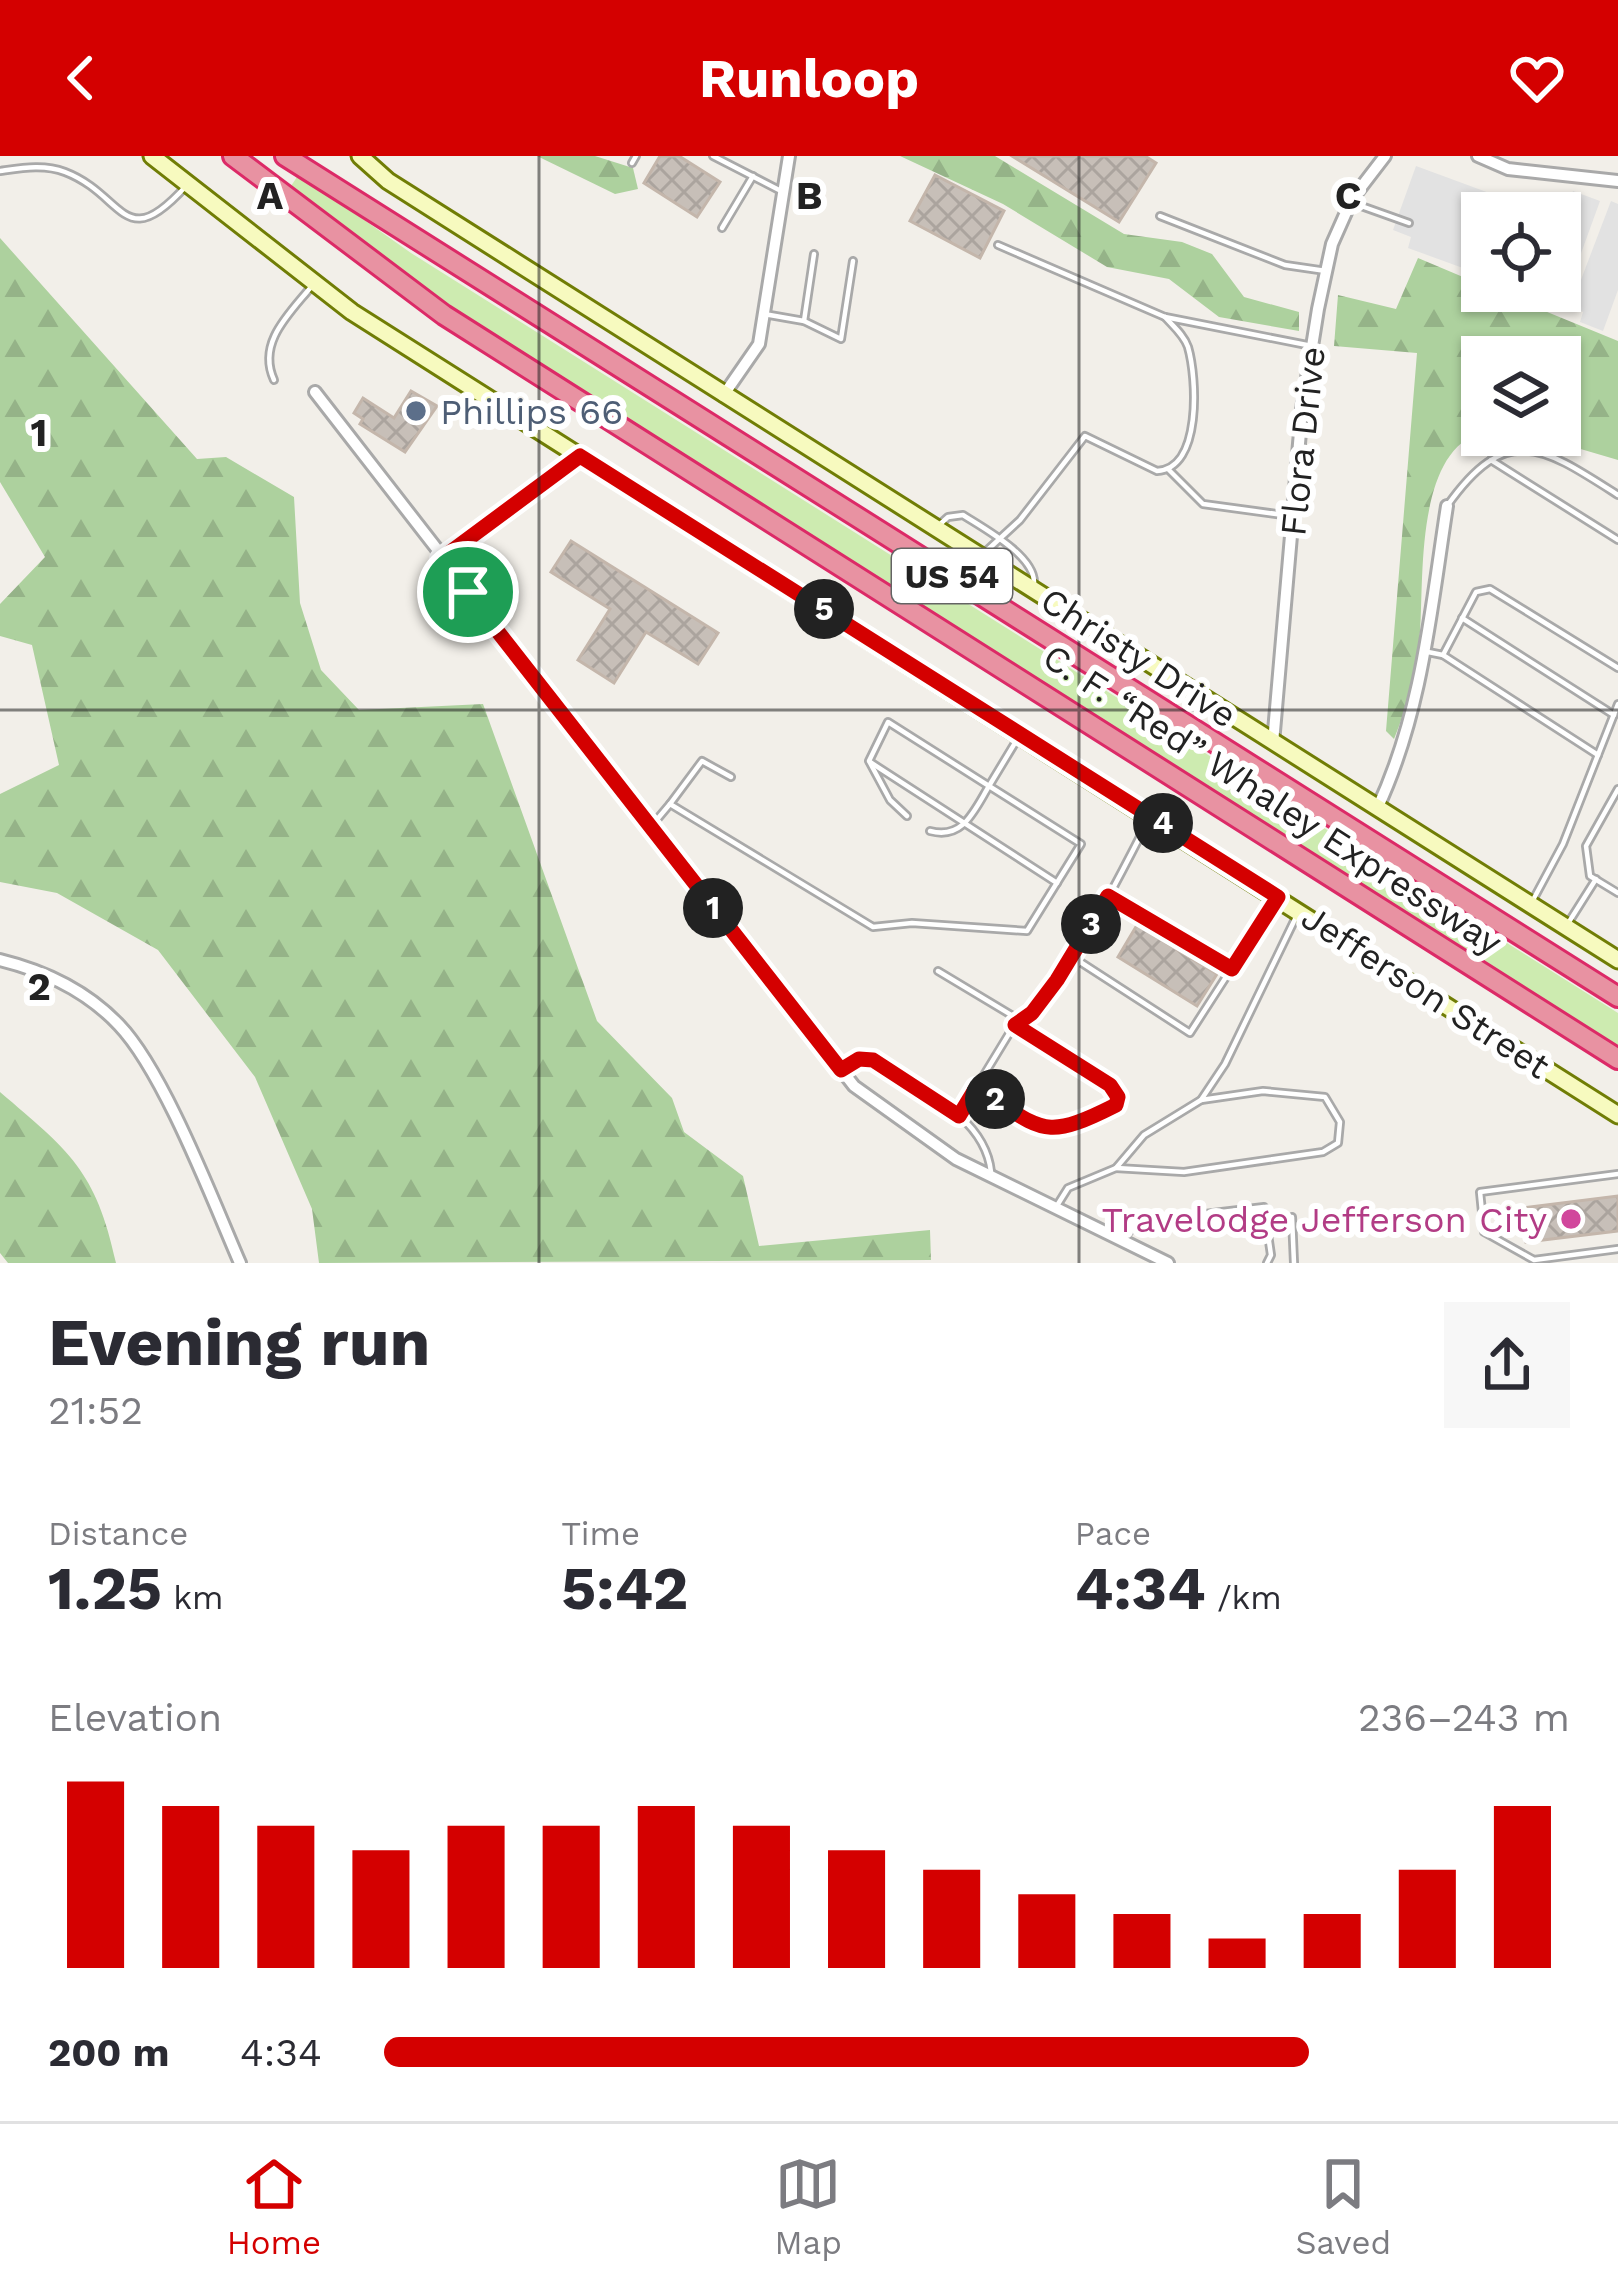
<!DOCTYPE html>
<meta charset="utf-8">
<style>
:root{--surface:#fff;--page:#f7f7f7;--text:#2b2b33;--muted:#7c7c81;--line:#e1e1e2;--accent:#d40000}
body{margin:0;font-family:"Work Sans",sans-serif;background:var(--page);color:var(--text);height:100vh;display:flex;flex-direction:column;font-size:45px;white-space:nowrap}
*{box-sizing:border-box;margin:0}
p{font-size:39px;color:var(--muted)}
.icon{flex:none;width:66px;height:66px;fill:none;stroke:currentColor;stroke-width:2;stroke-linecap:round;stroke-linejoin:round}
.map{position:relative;height:1107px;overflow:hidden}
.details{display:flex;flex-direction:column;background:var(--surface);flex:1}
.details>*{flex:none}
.controls{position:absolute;left:1461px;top:36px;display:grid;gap:24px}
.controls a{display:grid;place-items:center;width:120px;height:120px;border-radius:0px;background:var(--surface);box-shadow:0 3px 9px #0004;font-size:60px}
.pin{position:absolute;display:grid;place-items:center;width:102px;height:102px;color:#fff;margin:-51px;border:6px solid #fff;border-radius:50%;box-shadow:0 3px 12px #0007}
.km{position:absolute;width:60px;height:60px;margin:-30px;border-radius:50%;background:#222;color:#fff;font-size:33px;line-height:60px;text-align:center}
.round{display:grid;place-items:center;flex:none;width:126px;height:126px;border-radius:0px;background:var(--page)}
.headline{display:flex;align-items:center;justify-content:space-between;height:204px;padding:0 48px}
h1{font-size:66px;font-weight:700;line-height:90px}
.figures{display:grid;grid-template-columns:repeat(3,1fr);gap:18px;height:204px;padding:12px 48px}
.figures div{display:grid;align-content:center}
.figures b{font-size:60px;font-weight:700}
.figures small{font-size:33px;font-weight:400}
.figures p{font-size:33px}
.chart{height:336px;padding:24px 48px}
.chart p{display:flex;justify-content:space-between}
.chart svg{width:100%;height:216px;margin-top:12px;stroke:var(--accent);stroke-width:6}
ul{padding:0 48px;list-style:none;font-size:39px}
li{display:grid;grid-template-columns:192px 144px 1fr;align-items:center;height:90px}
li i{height:30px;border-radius:15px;background:var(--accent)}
header{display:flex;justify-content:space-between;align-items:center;height:156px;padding:0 48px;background:var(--accent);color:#fff;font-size:54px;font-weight:700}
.menu{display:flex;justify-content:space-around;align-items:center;height:168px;border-top:3px solid var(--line);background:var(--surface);font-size:33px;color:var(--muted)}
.menu a{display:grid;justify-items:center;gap:6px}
.menu .current{color:var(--accent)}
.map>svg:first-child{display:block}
.grass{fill:#cdebb0}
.forest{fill:url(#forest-firs)}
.parking{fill:#e2e2e2}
.building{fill:url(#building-cross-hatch);stroke:#c4b6ab;stroke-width:3}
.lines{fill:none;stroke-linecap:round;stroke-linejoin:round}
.lane-casing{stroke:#a9a9a9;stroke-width:10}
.street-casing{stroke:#a9a9a9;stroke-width:16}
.secondary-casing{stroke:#707d05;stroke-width:21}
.highway-casing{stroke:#dc2a67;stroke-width:24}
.lane{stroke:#fff;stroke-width:4.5}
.street{stroke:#fff;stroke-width:10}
.secondary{stroke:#f7fabf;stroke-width:15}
.highway{stroke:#e892a2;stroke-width:18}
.route-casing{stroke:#fff;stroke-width:24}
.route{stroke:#d40000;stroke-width:15}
.grid{fill:none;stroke:#222;stroke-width:3;stroke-opacity:0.55}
.service-dot{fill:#5c6f8a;stroke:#fff;stroke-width:4.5}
.hotel-dot{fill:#d1479c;stroke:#fff;stroke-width:4.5}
.labels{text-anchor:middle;stroke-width:12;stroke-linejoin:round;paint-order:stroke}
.shield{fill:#fff;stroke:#646464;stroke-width:3}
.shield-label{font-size:33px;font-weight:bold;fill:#222}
.service-label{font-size:36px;fill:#4e5e75;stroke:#fff;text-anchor:start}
.street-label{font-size:36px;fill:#222;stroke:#fff}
.hotel-label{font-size:36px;fill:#b23c85;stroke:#fff;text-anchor:end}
.grid-label{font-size:39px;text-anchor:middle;font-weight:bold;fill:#222;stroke:#fff;stroke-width:12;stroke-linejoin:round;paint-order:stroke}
</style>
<header><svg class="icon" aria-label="back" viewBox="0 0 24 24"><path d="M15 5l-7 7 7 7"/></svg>Runloop<svg class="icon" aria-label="heart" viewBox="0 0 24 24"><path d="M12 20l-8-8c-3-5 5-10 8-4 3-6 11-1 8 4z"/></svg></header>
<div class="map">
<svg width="1618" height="1107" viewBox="0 0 1618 1107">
<defs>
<pattern id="forest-firs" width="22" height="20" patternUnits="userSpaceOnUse" patternTransform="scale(3)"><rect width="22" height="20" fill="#add19e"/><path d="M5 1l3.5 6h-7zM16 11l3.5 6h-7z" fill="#95b388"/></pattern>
<pattern id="building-cross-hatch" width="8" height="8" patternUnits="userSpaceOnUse" patternTransform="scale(3)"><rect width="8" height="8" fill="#c7bfb8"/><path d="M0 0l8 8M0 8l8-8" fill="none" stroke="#aba49e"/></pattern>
</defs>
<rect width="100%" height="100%" fill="#f2efe9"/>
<path class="grass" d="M299,18L411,97L1618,857V891L435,142L289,33Z"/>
<g class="forest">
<path d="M537,0H595L633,12L638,33L615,38Z"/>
<path d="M900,0H995L1124,78L1182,86L1212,98L1244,141L1299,156V175L1219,161L1169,123L1107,111L1003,48Z"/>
<path d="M0,82L197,303L226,301L294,341L300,447L321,514L359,554L483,548L597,865L672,942L684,976L743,1020L759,1090L930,1074L931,1104L319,1107L312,1053L255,921L158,794L57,737L0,726V638L59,609L32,489L0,480V448L45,401L0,326Z"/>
<path d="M1418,102L1482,129V135H1496L1618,185V304L1533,279H1560V201H1482V276C1415,296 1424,422 1420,476C1416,513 1408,549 1394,583L1386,575L1417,197L1334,190L1338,139L1396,153Z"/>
<path d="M0,936C69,995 96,1014 116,1107H8L0,1097Z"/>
</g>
<g class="parking">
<path d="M1416,10L1544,57H1482V119L1408,92L1411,81L1393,74Z"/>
<path d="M1573,35L1600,45L1571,125L1579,129L1611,45L1618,48V134L1603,175L1580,166L1583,156L1526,135H1560V57H1552L1558,41L1569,45Z"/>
</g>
<g class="building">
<path d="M660,0H679L720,26L697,61L644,27Z"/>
<path d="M1012,0H1145L1156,7L1119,66Z"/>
<path d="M935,19L1004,55L980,102L910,65Z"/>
<path d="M411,235L437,250L405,296L360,268L363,263L354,257L363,242L394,262Z"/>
<path d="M571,385L718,477L698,508L646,476L614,527L578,504L610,453L551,416Z"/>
<path d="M1137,769L1217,818L1197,850L1118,801Z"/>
<path d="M1618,1040V1075L1526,1086L1522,1052Z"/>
</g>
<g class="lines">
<g class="lane-casing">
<g id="lane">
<path d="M713,0L783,36"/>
<path d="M632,7L636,0"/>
<path d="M0,15C22,12 44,8 65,16C125,39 123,100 186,30"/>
<path d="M1350,46L1409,67"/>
<path d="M1160,60L1285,109L1326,115"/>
<path d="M722,72L753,20"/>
<path d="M998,89L1165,161L1312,190"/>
<path d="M764,158L804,165L841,183L853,105"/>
<path d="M804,165L814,98"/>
<path d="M274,224C257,187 289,158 311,131"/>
<path d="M1491,304L1618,384"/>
<path d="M1169,314L1203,348L1291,360"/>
<path d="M1447,350C1507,265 1543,291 1618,339"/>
<path d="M938,370L948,361L963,359C985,373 1035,400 1034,427"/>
<path d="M982,399L1020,364L1085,280L1157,315C1202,313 1197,222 1188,191C1184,179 1173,170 1165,161"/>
<path d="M1462,462L1614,559"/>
<path d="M1428,496L1443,499L1476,436L1490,433L1618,512"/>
<path d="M1443,499L1598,599"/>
<path d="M870,606L1057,727"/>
<path d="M1618,633L1586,690L1590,720L1618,737"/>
<path d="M670,648L702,605L731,621"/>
<path d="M907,660L890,644L869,605L888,566L989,630C974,655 963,684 930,675"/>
<path d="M654,667L670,648L873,771L912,767L1027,775L1081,688L989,630L1018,582"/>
<path d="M1108,739L1232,813"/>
<path d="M1533,744L1563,688L1618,548"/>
<path d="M1567,769L1596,723"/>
<path d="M1071,800L1190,877L1273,748"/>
<path d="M938,815L1018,863L959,960"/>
<path d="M1018,863C1060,844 1125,709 1148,665"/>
<path d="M842,914L859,903L873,904C917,933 985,958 991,1016"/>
<path d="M976,932C1042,973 1042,988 1116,949L1110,929L1014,869"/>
<path d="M1116,1012L1184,1016L1323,996L1338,987L1340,966L1325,941L1263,935L1201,944"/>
<path d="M1618,1018L1480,1036L1484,1076L1534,1104L1618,1093"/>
<path d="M1058,1048L1068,1032L1116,1012L1144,979L1201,944L1225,908L1297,759"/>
<path d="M1292,1061L1294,1107"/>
<path d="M1125,1081L1137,1066L1264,1051L1271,1099L1267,1107"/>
</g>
</g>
<g class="street-casing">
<g id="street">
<path d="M1478,0L1508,13L1618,25"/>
<path d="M315,236L854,930L956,1003L1168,1107"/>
<path d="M723,240L759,188L789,0"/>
<path d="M441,403L580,300"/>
<path d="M1273,587L1302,253L1318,153L1332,88L1352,43L1385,0"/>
<path d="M1377,653C1422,557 1431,453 1447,350"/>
<path d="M0,804C45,815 87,835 119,869C164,916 213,1045 240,1107"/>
</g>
</g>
<g class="secondary-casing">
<g id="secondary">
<path d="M152,0L352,156L1618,959"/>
<path d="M360,0L388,25L1618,804"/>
</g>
</g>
<g class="highway-casing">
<g id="highway">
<path d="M233,0L444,159L1618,903"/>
<path d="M285,0L1618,841"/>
</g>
</g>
<use href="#lane" class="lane"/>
<use href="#street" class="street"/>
<use href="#secondary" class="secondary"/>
<use href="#highway" class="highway"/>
</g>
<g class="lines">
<g class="route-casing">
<path id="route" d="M580,300L1278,741L1232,813L1108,740L1057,824L1032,857L1015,869L1110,929L1118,941L1116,949C1041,987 1043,973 976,932L959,960L873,904L859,903L841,914L441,403Z"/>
</g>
<use href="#route" class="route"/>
</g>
<path class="grid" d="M539,0V1107M1079,0V1107M0,554H1618"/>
<circle class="service-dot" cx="416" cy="255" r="12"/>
<circle class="hotel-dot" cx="1571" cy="1063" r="12"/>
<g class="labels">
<rect class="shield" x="892" y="393" width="120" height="54" rx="9"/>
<g class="shield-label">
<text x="952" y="432">US 54</text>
</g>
<g class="service-label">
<text x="440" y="268">Phillips 66</text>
</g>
<g class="street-label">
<text transform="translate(1302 285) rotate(-84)" y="13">Flora Drive</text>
<text transform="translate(1139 501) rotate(33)" y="13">Christy Drive</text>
<text transform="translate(1273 643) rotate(33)" y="13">C. F. “Red” Whaley Expressway</text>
<text transform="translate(1426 835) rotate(33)" y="13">Jefferson Street</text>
</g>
<g class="hotel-label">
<text x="1547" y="1076">Travelodge Jefferson City</text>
</g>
</g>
<g class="grid-label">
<text x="270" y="53">A</text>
<text x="809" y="53">B</text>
<text x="1348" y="53">C</text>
<text x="39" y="290">1</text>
<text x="39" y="844">2</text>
</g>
</svg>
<div class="controls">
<a><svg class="icon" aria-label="locate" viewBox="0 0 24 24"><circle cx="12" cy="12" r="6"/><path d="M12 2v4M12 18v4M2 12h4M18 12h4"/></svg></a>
<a><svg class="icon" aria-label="layers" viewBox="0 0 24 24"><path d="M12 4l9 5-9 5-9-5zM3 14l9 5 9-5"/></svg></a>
</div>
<div class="pin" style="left:468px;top:436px;background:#1e9e55"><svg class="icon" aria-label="arrive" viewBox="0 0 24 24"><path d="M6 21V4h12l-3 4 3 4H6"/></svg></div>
<b class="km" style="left:713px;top:752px">1</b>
<b class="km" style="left:995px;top:943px">2</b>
<b class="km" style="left:1091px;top:768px">3</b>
<b class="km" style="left:1163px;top:667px">4</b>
<b class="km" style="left:824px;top:453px">5</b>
</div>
<section class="details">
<div class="headline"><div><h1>Evening run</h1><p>21:52</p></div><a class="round"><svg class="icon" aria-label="share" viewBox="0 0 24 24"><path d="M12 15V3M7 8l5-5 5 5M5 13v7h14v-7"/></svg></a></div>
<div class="figures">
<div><p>Distance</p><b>1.25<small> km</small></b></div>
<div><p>Time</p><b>5:42</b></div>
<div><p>Pace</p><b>4:34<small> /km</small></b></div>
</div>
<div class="chart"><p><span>Elevation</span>236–243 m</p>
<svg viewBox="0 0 160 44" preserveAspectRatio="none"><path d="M5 44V6M15 44V11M25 44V15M35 44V20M45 44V15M55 44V15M65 44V11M75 44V15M85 44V20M95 44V24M105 44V29M115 44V33M125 44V38M135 44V33M145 44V24M155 44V11"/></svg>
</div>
<ul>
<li><b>200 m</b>4:34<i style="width:78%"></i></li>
</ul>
</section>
<nav class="menu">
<a class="current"><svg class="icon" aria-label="home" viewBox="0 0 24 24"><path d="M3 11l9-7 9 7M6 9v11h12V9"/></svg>Home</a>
<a><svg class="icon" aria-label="map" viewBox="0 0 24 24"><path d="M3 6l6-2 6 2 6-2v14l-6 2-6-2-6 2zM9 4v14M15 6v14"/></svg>Map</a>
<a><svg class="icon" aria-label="saved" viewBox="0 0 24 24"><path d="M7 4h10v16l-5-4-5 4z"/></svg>Saved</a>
</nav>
